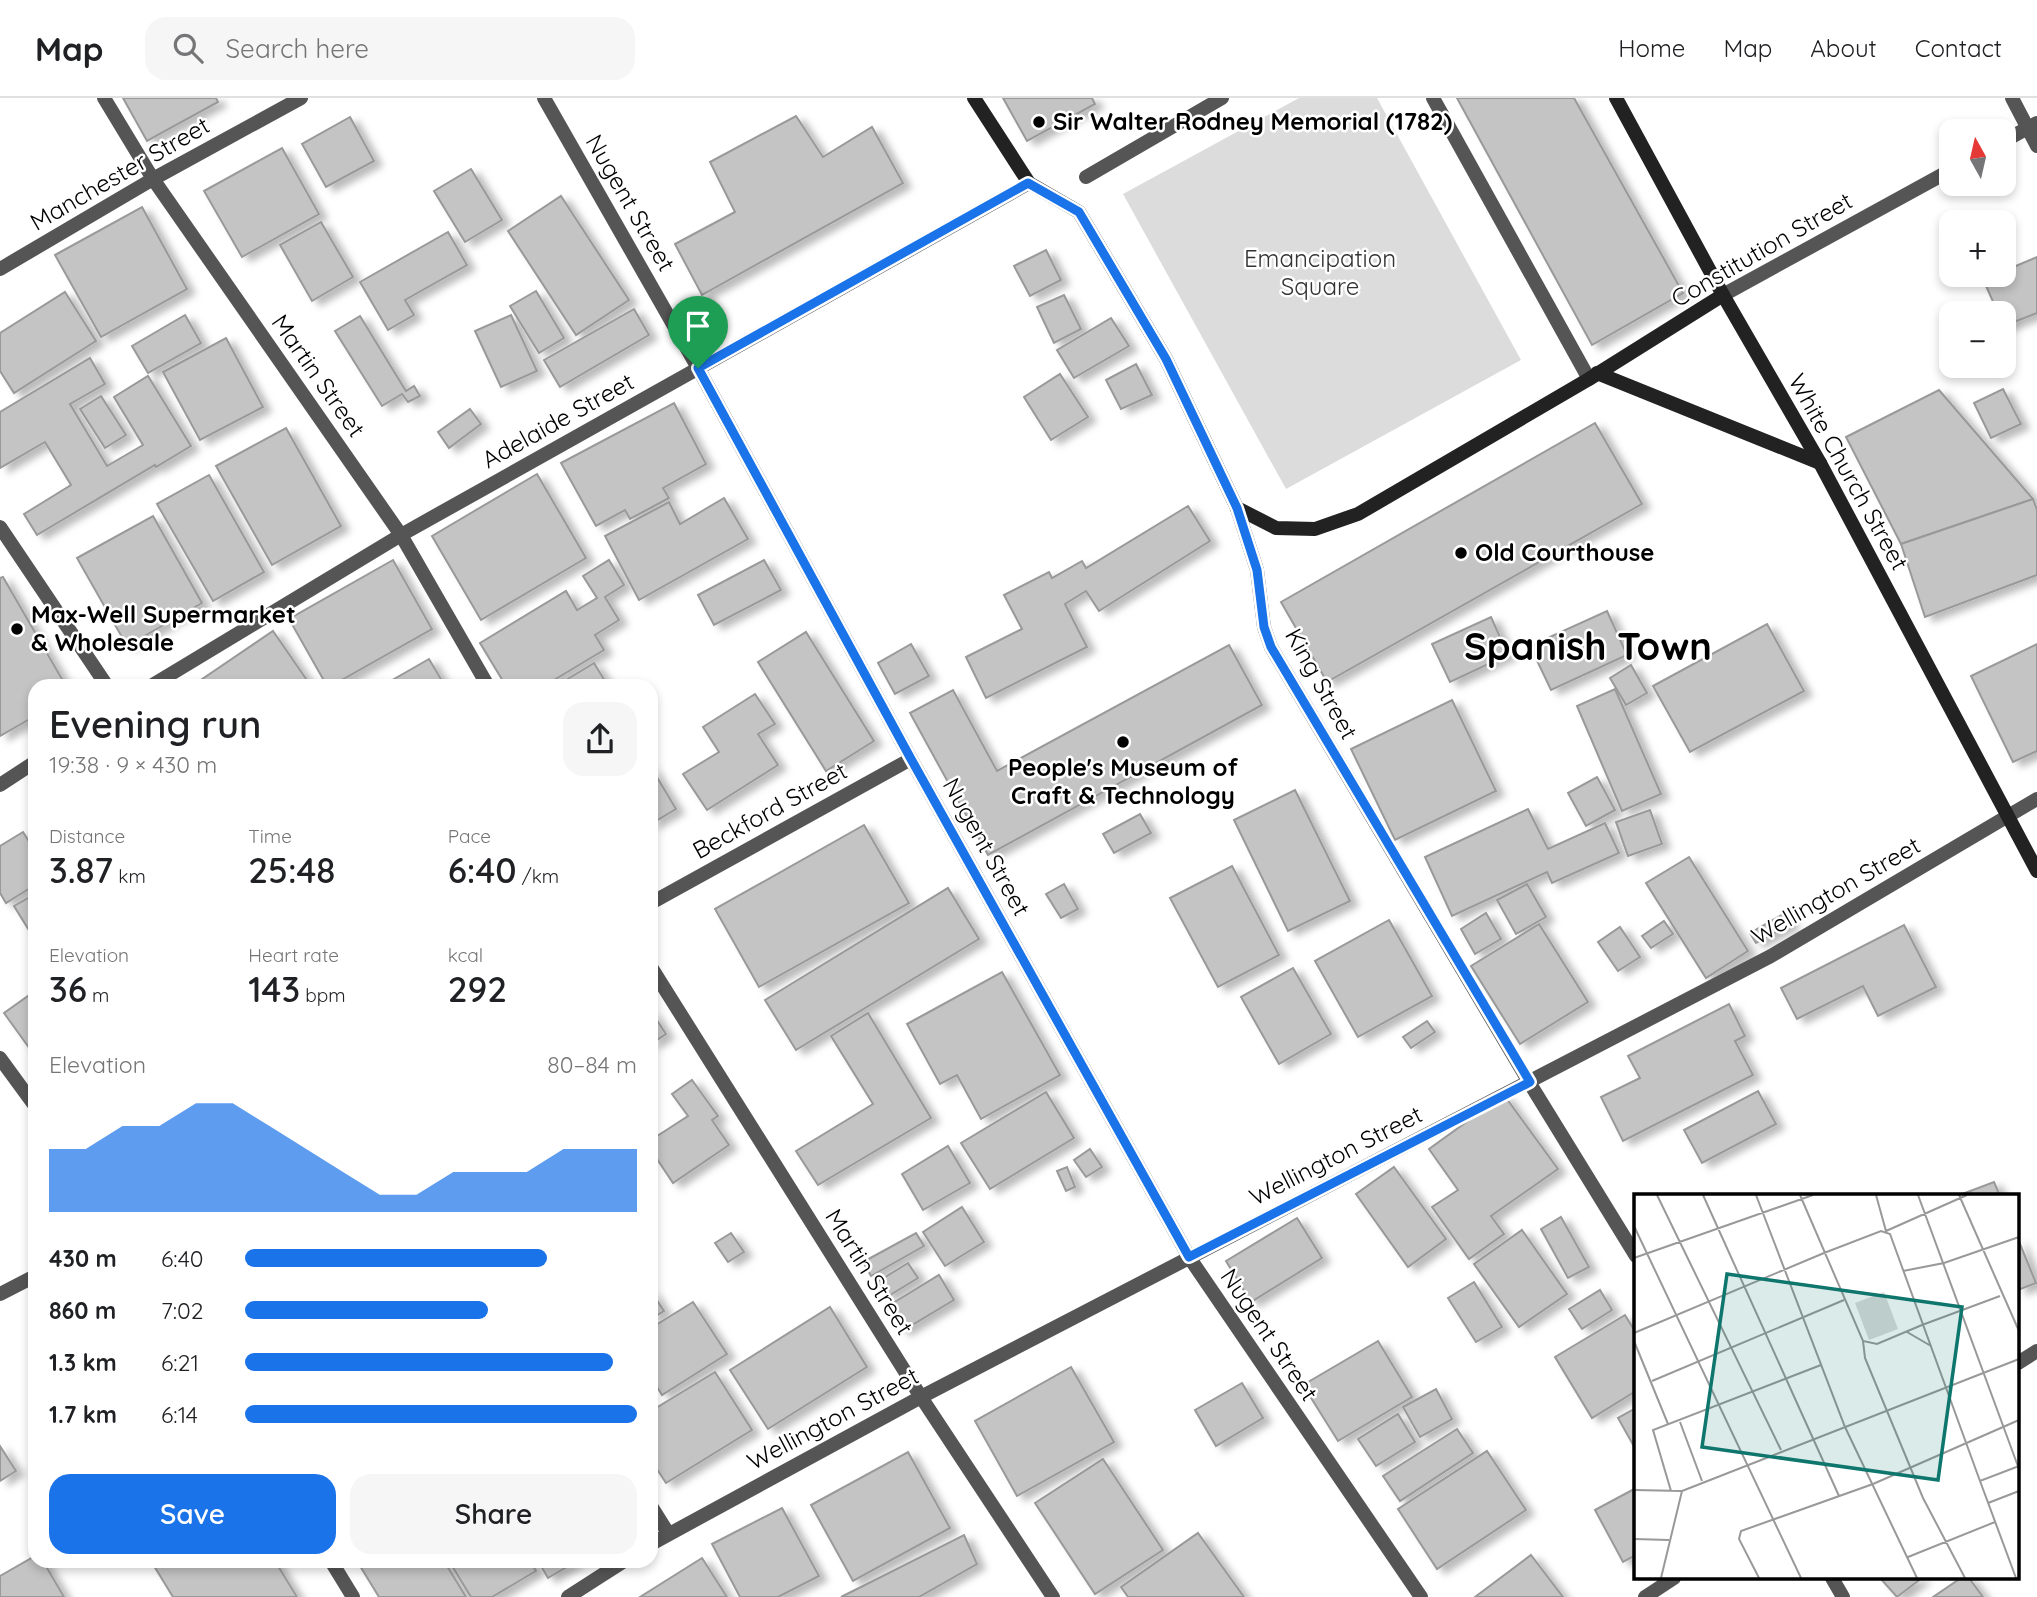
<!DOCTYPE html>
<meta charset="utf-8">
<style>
:root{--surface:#fff;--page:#f6f6f6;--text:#202124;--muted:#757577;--line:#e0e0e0;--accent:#1a73e8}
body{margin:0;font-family:Quicksand,sans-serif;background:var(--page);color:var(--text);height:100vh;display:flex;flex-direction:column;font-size:26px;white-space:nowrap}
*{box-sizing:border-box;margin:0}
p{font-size:23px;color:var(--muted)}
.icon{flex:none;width:38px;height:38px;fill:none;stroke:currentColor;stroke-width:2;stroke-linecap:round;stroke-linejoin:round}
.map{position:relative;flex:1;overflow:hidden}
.sheet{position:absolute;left:28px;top:581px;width:630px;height:889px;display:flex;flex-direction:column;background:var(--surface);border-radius:21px;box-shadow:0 4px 10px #0003}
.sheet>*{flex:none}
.needle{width:46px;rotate:352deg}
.controls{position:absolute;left:1939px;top:21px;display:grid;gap:14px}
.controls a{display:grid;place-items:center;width:77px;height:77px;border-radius:14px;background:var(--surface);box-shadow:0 4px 10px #0003;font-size:35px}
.pin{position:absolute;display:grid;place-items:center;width:60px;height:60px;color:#fff;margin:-72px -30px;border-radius:50% 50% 50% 0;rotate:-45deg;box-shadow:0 0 7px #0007}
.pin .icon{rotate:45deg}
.round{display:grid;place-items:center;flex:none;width:74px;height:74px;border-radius:21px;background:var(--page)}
.headline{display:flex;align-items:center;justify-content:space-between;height:119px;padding:0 21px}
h1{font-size:38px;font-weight:600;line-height:52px}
.figures{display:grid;grid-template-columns:repeat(3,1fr);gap:10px;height:119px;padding:7px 21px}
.figures div{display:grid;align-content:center}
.figures b{font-size:35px;font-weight:600}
.figures small{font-size:19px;font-weight:400}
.figures p{font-size:19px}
.chart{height:196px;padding:14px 21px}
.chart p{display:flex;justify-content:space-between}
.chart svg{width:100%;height:126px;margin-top:7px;fill:var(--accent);opacity:.7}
.cta{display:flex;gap:14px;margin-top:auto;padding:14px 21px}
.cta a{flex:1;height:80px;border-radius:21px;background:var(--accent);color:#fff;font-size:28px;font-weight:600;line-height:80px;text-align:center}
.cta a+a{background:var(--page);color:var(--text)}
ul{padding:0 21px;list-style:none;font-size:23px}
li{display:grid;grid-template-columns:112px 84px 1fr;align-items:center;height:52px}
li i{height:18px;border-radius:9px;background:var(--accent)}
header{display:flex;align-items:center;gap:42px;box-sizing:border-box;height:98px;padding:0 35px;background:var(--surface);border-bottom:2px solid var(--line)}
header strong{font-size:33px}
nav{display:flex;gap:38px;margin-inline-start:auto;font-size:24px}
.search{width:490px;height:63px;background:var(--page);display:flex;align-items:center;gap:18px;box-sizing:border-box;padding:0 24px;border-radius:21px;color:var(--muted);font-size:26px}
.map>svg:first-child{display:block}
.green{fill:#dcdcdc}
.building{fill:#c4c4c4;stroke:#999;stroke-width:2;filter:url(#shadow)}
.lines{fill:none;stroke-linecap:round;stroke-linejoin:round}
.service{stroke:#555;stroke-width:14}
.minor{stroke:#555;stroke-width:14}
.tertiary{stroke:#555;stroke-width:14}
.secondary{stroke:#222;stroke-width:14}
.route-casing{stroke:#fff;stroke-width:14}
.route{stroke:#1a73e8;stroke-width:9}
.poi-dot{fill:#000;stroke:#fff;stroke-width:2.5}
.labels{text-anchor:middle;stroke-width:5;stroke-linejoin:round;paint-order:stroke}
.poi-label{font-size:24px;font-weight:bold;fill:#000;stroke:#fff;text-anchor:start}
.street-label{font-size:24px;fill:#000;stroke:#fff}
.park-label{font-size:24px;fill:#333;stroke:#fff}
.town-label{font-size:38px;font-weight:bold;fill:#000;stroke:#fff}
.inset-road{fill:none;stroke:#999;stroke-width:2}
.view{fill:#0f766e;fill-opacity:0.15;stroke:#0f766e;stroke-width:3.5}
.inset-edge{fill:none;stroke:#000;stroke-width:3.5}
</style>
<header>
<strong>Map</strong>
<div class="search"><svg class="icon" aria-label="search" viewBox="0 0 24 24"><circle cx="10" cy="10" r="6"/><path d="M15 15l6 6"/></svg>Search here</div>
<nav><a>Home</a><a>Map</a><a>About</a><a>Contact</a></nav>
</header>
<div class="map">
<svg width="2037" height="1499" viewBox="0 0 2037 1499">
<defs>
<filter id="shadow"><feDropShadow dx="8" dy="4.5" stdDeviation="3.5" flood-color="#0004"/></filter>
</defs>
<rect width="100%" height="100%" fill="#fff"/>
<path class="green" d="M1299,0H1377L1521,262L1286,391L1123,96Z"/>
<g class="building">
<path d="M123,0H216L218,4L147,43Z"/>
<path d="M1003,0H1092L1095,6L1027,43Z"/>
<path d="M1457,0H1574L1683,195L1592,247Z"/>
<path d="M796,18L823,59L872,29L903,85L702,197L675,146L735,114L710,64Z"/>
<path d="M350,19L374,63L326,89L302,46Z"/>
<path d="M282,50L319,116L242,159L204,93Z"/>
<path d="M471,71L502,122L465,144L434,93Z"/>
<path d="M561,98L629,202L576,237L508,133Z"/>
<path d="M142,109L187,191L101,239L55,157Z"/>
<path d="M321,124L353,179L312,203L280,147Z"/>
<path d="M448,134L467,167L405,202L414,217L388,232L360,184Z"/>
<path d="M1046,152L1061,182L1030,198L1014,168Z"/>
<path d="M2037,159V215L2004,228V215H1998L1983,181L1994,177H2004V173Z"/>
<path d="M536,193L564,240L539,255L510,208Z"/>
<path d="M65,194L96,243L14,295L0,273V235Z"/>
<path d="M1064,197L1081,231L1054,245L1037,209Z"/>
<path d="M634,211L649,237L560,289L544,262Z"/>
<path d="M185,217L201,245L148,275L132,248Z"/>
<path d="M511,217L537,273L501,289L475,233Z"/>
<path d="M360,218L406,293L414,288L420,298L408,304L402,296L382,308L335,233Z"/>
<path d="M1111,220L1129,248L1074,280L1057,252Z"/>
<path d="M226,240L263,309L200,342L163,274Z"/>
<path d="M90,260L105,286L70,306L107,368L143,347L114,299L148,278L191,348L156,369L155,367L37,437L24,416L71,387L45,344L0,370V314Z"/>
<path d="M1136,266L1152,297L1121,311L1106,282Z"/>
<path d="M1060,276L1088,319L1051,342L1024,299Z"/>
<path d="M2003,291L2021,326L1991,340L1974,305Z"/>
<path d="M1939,292L2033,401L1901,446L1846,339Z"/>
<path d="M101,298L126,337L105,350L80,311Z"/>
<path d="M674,305L706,366L663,390L669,400L630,421L625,412L596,428L561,365Z"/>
<path d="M470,311L481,326L449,350L438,334Z"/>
<path d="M1595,325L1642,406L1327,584L1281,504Z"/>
<path d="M286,330L341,428L272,467L216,368Z"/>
<path d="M537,376L586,460L481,522L432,438Z"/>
<path d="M209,377L264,474L213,503L157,406Z"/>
<path d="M724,400L748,441L639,502L605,438L669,404L680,426Z"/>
<path d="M2033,401L2037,412V477L1925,519L1901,446Z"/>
<path d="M1188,408L1210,443L1099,513L1086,493L1065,506L1087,549L986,600L966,559L1022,531L1004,497L1049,474L1052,480L1082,463L1086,470Z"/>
<path d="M153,418L202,505L127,548L77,460Z"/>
<path d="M393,462L432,531L331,588H327L289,521Z"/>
<path d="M609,462L624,487L605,499L619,522L595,537L604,552L544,588H506L480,545L566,493L577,512L597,500L583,478Z"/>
<path d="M764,462L781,492L714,527L698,497Z"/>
<path d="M3,479L66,588H35V618L0,638V480Z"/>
<path d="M1607,513L1627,557L1551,592L1530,548Z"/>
<path d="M1491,519L1508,557L1450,584L1432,546Z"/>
<path d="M1767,526L1804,593L1690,654L1653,588Z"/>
<path d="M273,533L311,588H192Z"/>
<path d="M806,534L874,643L826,673L758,564Z"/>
<path d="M911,546L929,578L895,596L878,565Z"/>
<path d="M2037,546V653L2013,664L1971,578Z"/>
<path d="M1229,547L1262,607L988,757L910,615L953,592L997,673Z"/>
<path d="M429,561L445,588H382Z"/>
<path d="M594,565L608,588H556Z"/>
<path d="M1631,567L1647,595L1626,607L1610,580Z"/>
<path d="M1615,591L1661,696L1622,713L1577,608Z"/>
<path d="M755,596L775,626L758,636L778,667L707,712L683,676L719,654L703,629Z"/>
<path d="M1452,602L1496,693L1395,742L1351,651Z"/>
<path d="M651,669L676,711L651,726Z"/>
<path d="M1597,679L1615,712L1586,728L1568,695Z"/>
<path d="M1295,692L1350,803L1288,833L1234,722Z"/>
<path d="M1528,711L1548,751L1605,725L1619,755L1552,785L1547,774L1452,818L1425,759Z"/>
<path d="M1650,712L1662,746L1628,758L1616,724Z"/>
<path d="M1140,716L1151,735L1114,755L1103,736Z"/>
<path d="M864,727L909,805L759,889L715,811Z"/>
<path d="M23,734L35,753V787L6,805L0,795V748Z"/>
<path d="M1689,759L1748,853L1706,880L1646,785Z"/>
<path d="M1232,768L1279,857L1218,889L1170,800Z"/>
<path d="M1064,786L1078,811L1061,820L1046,796Z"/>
<path d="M1527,786L1546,819L1516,836L1497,802Z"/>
<path d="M948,790L979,841L796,952L765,902Z"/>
<path d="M35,796V842L14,808Z"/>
<path d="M1486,815L1501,841L1475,856L1461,831Z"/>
<path d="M1785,815L1791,826L1756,845L1750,835Z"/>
<path d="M1389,822L1432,898L1358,939L1315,863Z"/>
<path d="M1664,823L1673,836L1651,850L1642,838Z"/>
<path d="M1539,826L1588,904L1520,946L1471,868Z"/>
<path d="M1904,827L1936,889L1878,918L1863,888L1797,921L1781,890Z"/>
<path d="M1620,829L1640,859L1618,873L1598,844Z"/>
<path d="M1293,870L1331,936L1279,966L1241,899Z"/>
<path d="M1002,874L1060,977L981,1021L957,977L940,986L907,926Z"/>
<path d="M35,893V958L4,915Z"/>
<path d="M1729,906L1745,938L1735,943L1753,977L1623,1043L1601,999L1640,980L1628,958Z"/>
<path d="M651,913L666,936L651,946Z"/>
<path d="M868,915L931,1020L818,1087L796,1053L873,1006L831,938Z"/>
<path d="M1427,923L1435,934L1411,950L1403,939Z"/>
<path d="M692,982L718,1018L712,1022L729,1047L673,1085L651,1052V1042L688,1018L672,996Z"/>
<path d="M1758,993L1776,1026L1702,1065L1684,1032Z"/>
<path d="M1046,994L1074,1040L990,1091L961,1045Z"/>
<path d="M1504,997L1558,1071L1491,1118L1504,1136L1469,1161L1432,1109L1458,1092L1429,1051Z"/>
<path d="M948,1048L970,1085L923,1112L902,1076Z"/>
<path d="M1090,1051L1102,1069L1086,1079L1074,1062Z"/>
<path d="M1067,1069L1075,1089L1066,1093L1057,1073Z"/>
<path d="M1394,1069L1446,1141L1408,1169L1356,1096Z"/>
<path d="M1994,1084L2000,1098H1957Z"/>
<path d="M962,1109L984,1144L945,1168L923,1134Z"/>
<path d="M1561,1119L1589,1169L1568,1180L1541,1131Z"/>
<path d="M1297,1120L1322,1160L1251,1204L1226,1163Z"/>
<path d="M1522,1132L1567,1196L1519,1229L1474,1166Z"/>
<path d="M731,1135L744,1154L728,1164L715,1145Z"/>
<path d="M916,1135L924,1148L871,1178L863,1164Z"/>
<path d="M2018,1141L2036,1185L2018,1192Z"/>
<path d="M908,1165L918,1180L887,1199L877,1184Z"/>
<path d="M939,1177L954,1202L902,1233L888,1208Z"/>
<path d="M1474,1184L1502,1229L1476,1244L1448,1200Z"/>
<path d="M1600,1192L1612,1212L1582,1231L1569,1211Z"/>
<path d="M651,1193L664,1213L651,1221Z"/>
<path d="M693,1204L727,1256L662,1297L651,1279V1230Z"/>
<path d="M830,1209L867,1269L768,1331L730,1272Z"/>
<path d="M1625,1217L1636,1235V1293L1592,1320L1555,1259Z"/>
<path d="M1378,1243L1412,1299L1338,1343L1303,1287Z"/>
<path d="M1071,1269L1114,1344L1017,1398L975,1323Z"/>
<path d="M715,1274L752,1332L666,1385L651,1362V1313Z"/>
<path d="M1242,1285L1263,1320L1216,1348L1195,1312Z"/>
<path d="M1436,1291L1452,1321L1420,1339L1403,1309Z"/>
<path d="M1636,1310V1352L1618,1320Z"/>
<path d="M1398,1316L1415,1344L1376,1368L1358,1341Z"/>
<path d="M1457,1331L1473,1355L1400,1403L1383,1378Z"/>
<path d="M0,1348L16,1373L0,1383Z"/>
<path d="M1487,1353L1526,1412L1437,1471L1398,1411Z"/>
<path d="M908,1354L950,1430L853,1483L811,1407Z"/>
<path d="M1103,1361L1163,1452L1095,1496L1035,1405Z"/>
<path d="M1636,1390V1457L1623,1464L1595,1412Z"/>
<path d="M782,1410L819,1478L778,1499H740L712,1446Z"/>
<path d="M1198,1435L1244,1499H1128L1121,1489Z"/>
<path d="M964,1437L977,1466L919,1499H841Z"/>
<path d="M1531,1457L1563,1499H1475Z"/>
<path d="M35,1458V1463H43L64,1499H0V1478Z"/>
<path d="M702,1460L727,1499H640Z"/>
<path d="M151,1463H275L297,1499H173Z"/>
<path d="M357,1463H444L466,1499H379Z"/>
<path d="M449,1463H530L536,1473L492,1499H471Z"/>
<path d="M538,1463H577L548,1480Z"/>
<path d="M1880,1480H1922L1897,1499Z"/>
<path d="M1961,1480H1969L1983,1499H1933Z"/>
</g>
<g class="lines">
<g class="service">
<path d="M1433,0L1589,281"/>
<path d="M1086,79L1222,0"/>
</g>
<g class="minor">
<path d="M104,0L153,81L401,437L488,588"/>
<path d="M544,0L698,270L911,661L1189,1159L1421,1499"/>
<path d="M2012,0L2037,48"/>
<path d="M2004,43L2037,25"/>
<path d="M0,171L153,81L301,0"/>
<path d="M1723,197L1951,72"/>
<path d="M1237,410L1257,472L1264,529L1271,549L1529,984L1636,1158"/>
<path d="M151,588L401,437L1029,85"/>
<path d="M0,687L35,664"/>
<path d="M2008,718L2037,701"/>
<path d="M651,805L911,661"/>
<path d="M651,869L921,1299L1053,1499"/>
<path d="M2018,1265L2037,1253"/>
<path d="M1832,1480L1843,1499"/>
<path d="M1645,1499L1674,1480"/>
</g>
<g class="tertiary">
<path d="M0,429L107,588"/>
<path d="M0,960L35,1008"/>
<path d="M0,1196L35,1178"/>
<path d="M651,1408L668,1435"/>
<path d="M651,1446L921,1299L1771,858L2008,718"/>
<path d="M331,1463L353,1499"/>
<path d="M568,1499L624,1463"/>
</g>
<g class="secondary">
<path d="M974,0L1029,85L1079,114L1166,261L1237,410L1276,430L1315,431L1358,416L1589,281L1723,197"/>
<path d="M1616,0L1723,197L1820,365L2037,773"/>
<path d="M1597,275L1820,365"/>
</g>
</g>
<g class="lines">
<g class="route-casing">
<path id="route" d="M1028,85L1079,114L1166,261L1237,410L1257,472L1264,529L1271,549L1530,984L1189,1159L911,661L698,270Z"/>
</g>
<use href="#route" class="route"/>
</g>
<g class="poi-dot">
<circle cx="1039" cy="24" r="7"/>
<circle cx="1461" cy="455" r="7"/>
<circle cx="17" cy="531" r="7"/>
<circle cx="1123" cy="644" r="7"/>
</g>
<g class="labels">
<g class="poi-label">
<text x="1053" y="32">Sir Walter Rodney Memorial (1782)</text>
<text x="1475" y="463">Old Courthouse</text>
<text x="31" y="525">Max-Well Supermarket<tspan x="31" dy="28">&amp; Wholesale</tspan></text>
<text x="1123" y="678" text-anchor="middle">People's Museum of<tspan x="1123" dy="28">Craft &amp; Technology</tspan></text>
</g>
<g class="street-label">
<text transform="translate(120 76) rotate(-30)" y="8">Manchester Street</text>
<text transform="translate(630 105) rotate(60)" y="8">Nugent Street</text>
<text transform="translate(1762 152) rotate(-30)" y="8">Constitution Street</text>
<text transform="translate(318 278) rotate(55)" y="8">Martin Street</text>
<text transform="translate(558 323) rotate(-29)" y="8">Adelaide Street</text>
<text transform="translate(1848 374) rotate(61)" y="8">White Church Street</text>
<text transform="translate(1321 586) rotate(61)" y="8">King Street</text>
<text transform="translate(770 713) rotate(-29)" y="8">Beckford Street</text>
<text transform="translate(986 749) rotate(61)" y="8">Nugent Street</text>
<text transform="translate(1836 793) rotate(-30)" y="8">Wellington Street</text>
<text transform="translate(1336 1058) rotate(-27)" y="8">Wellington Street</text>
<text transform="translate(869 1174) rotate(58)" y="8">Martin Street</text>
<text transform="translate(1269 1237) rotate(56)" y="8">Nugent Street</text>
<text transform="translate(833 1321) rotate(-28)" y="8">Wellington Street</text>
</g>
<g class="park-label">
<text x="1320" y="169">Emancipation<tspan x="1320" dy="28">Square</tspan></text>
</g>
<g class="town-label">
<text x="1588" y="562">Spanish Town</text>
</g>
</g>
<g transform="translate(1634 1096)">
<rect width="385" height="385" fill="#fff"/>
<path d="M250,98L264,135L235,146L221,109Z" fill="#dcdcdc"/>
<path class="inset-road" d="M23,1L147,256M69,1L205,302M122,1L211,233L283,384M166,1L229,147L243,150L288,131M242,1L252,37L333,1M284,1L385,275M325,1L385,137M0,32L167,384M190,59L247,37L256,40L346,287L385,272M0,64L179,1M269,77L310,69L385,43M288,131L366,102M273,138L297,152M0,139L190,59M0,147L34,230M229,147L231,164L289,304L331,384M18,187L210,106M46,228L68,287M346,287L382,384M0,296L48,297L27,384M37,297L19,236L187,171M48,297L385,165M354,309L385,297M0,345L35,346M274,363L361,328M125,384L105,345L107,337L239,290L385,226"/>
<path class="view" d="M93,80L328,113L304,286L68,253Z"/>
<rect width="385" height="385" class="inset-edge"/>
</g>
</svg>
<div class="controls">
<a><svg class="needle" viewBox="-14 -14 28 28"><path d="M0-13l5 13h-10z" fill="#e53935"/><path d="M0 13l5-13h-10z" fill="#757577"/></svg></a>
<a>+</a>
<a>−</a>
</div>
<div class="pin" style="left:698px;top:270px;background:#1e9e55"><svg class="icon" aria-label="arrive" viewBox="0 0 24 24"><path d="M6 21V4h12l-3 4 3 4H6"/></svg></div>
<section class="sheet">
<div class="headline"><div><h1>Evening run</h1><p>19:38 · 9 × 430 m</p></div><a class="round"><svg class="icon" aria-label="share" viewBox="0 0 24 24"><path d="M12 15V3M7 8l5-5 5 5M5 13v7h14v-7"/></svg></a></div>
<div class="figures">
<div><p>Distance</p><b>3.87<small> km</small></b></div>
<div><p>Time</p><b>25:48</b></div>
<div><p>Pace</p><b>6:40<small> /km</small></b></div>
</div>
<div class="figures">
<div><p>Elevation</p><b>36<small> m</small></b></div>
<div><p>Heart rate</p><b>143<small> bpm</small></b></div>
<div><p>kcal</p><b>292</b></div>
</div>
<div class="chart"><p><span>Elevation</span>80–84 m</p>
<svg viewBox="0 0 160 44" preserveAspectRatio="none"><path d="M0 44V22L10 22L20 14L30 14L40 6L50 6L60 14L70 22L80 30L90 38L100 38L110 30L120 30L130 30L140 22L150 22L160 22V44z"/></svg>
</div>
<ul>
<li><b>430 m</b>6:40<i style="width:77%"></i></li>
<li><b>860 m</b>7:02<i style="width:62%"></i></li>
<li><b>1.3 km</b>6:21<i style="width:94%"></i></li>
<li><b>1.7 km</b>6:14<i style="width:100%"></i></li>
</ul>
<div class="cta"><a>Save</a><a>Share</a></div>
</section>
</div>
